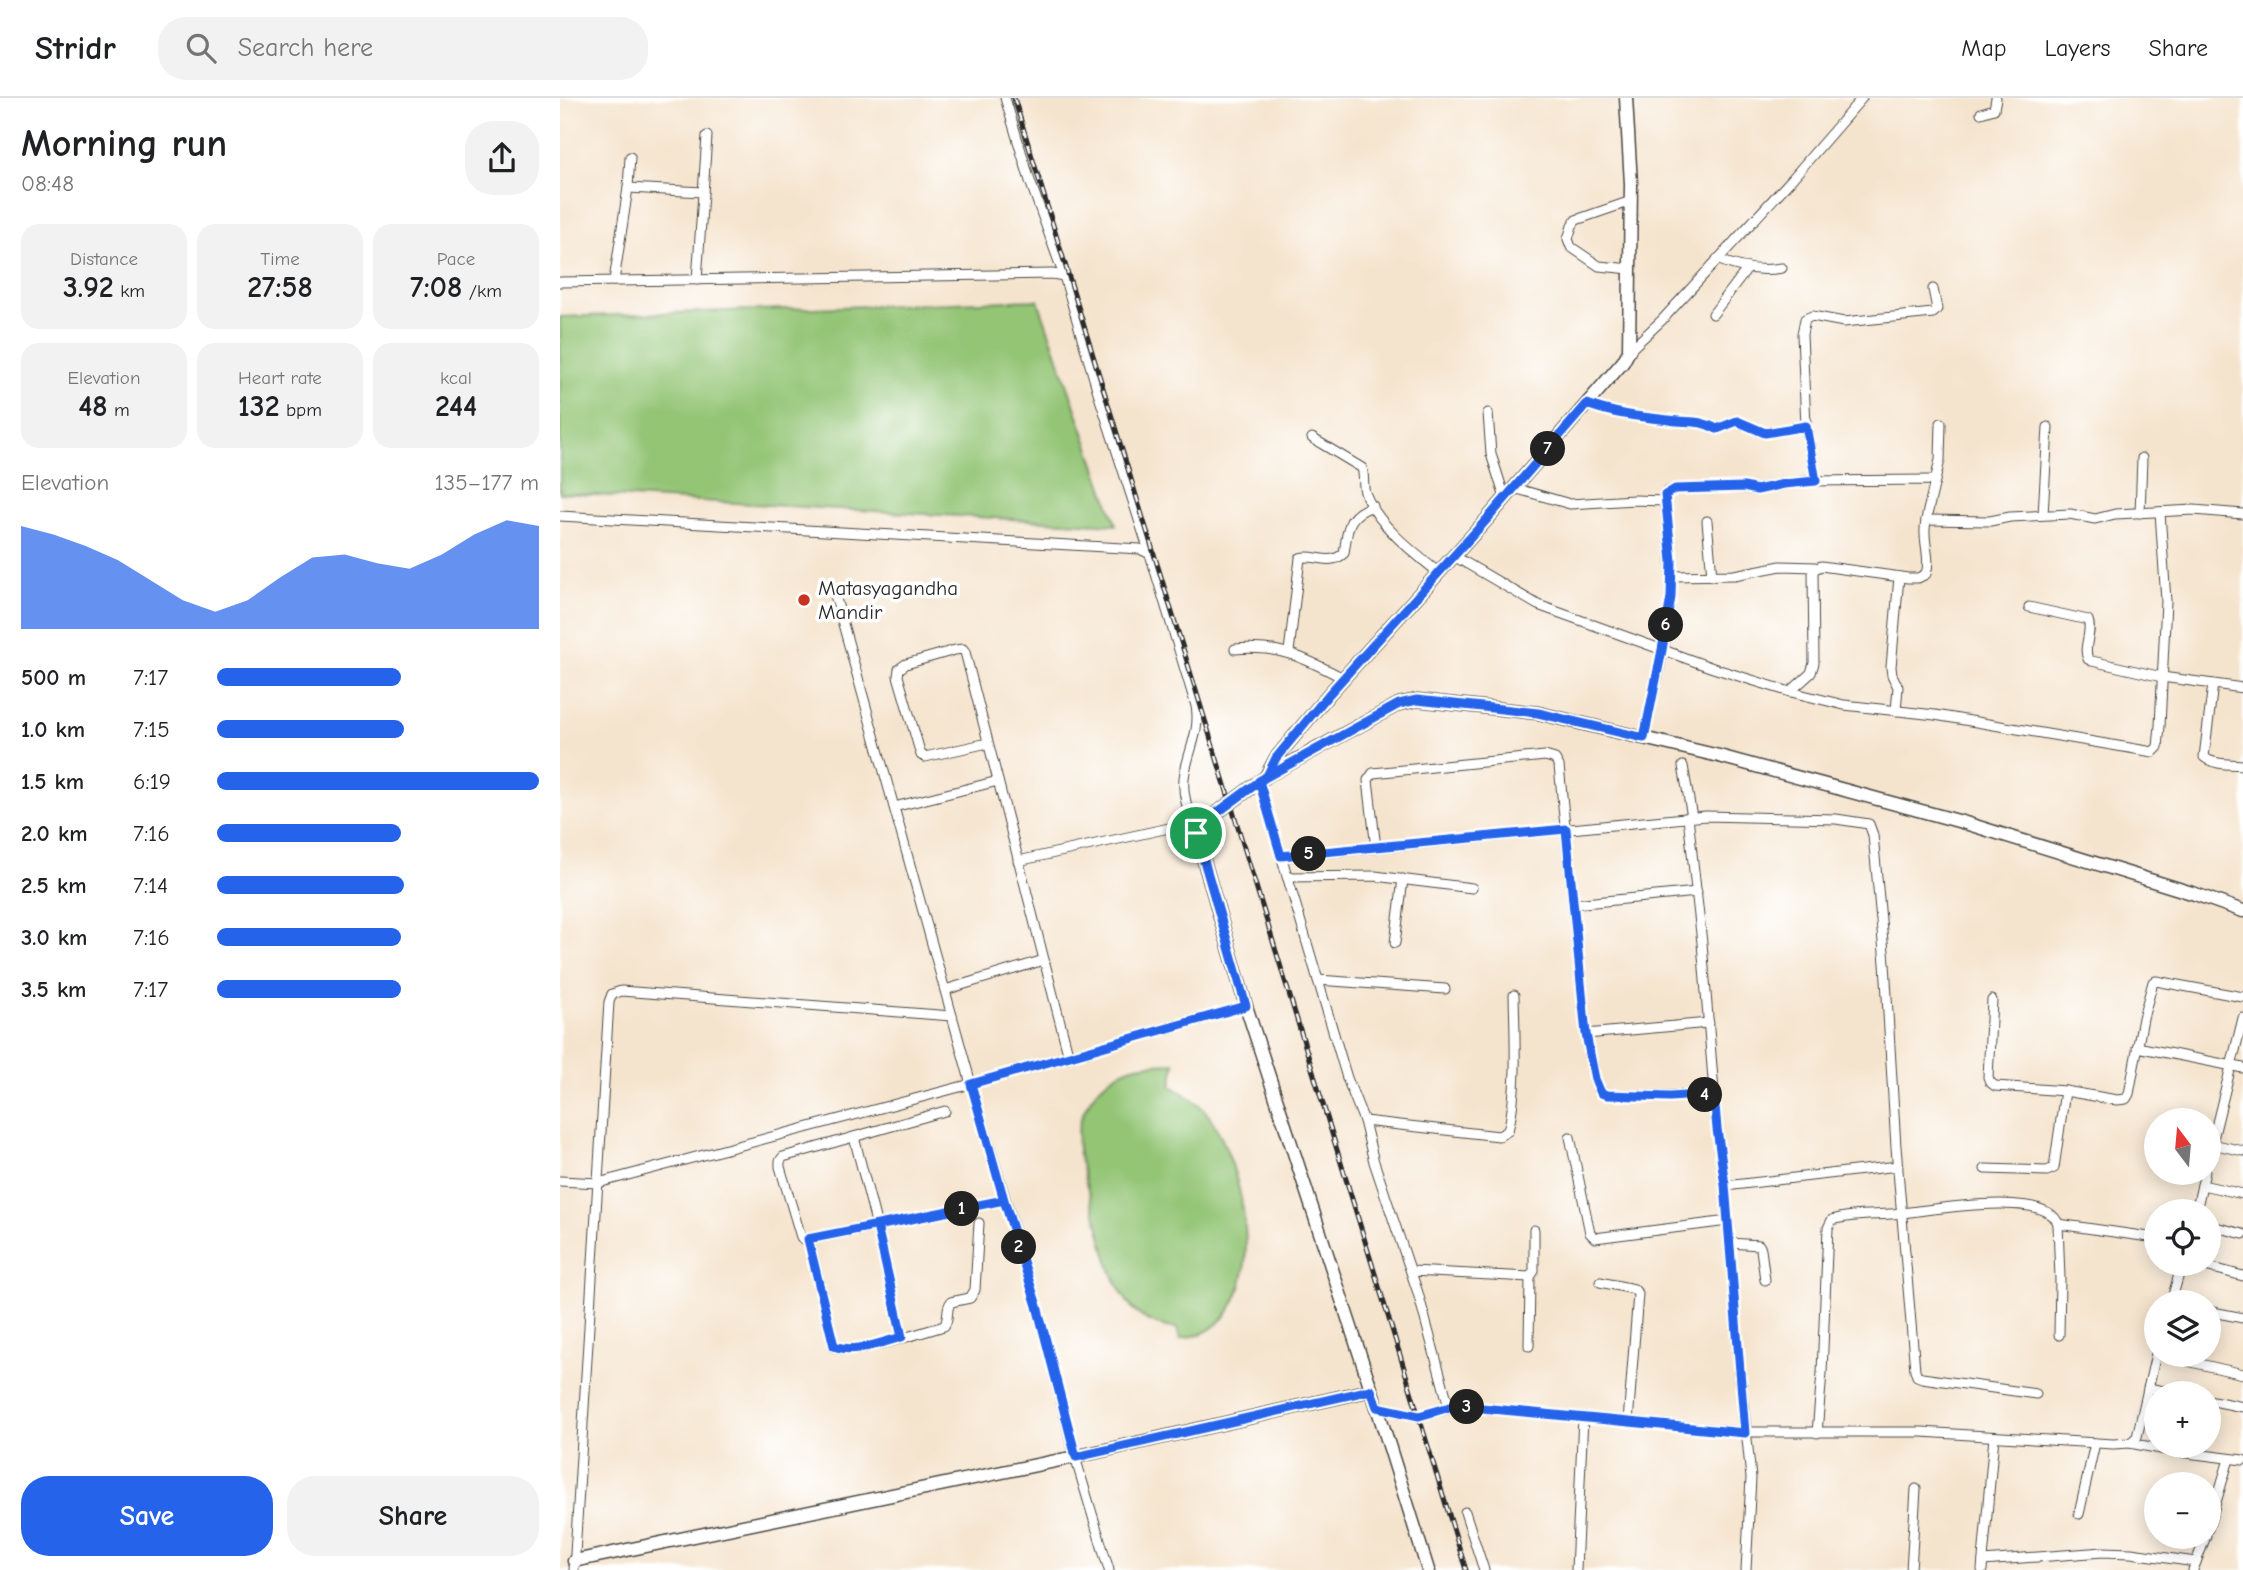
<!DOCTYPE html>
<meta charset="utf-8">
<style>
:root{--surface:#fff;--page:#f2f2f2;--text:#202124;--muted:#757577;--line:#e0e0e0;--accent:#2563eb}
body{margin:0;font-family:"Comic Neue",sans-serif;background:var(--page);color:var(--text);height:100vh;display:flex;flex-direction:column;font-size:26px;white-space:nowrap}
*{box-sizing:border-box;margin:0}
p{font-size:23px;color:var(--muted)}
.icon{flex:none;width:38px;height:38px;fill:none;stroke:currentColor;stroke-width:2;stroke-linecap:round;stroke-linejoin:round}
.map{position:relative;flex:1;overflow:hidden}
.panel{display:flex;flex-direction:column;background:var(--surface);width:560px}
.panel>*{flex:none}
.needle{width:46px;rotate:344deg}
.tools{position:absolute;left:1584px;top:1010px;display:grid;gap:14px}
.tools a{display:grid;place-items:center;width:77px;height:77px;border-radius:50%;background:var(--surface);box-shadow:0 4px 18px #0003;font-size:35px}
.pin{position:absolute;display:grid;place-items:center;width:60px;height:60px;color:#fff;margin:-30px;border:4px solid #fff;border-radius:50%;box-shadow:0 2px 7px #0007}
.km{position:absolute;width:35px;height:35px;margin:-18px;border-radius:50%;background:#222;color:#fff;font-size:19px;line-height:35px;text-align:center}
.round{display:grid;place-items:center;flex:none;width:74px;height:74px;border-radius:28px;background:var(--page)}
.summary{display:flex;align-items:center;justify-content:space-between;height:119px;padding:0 21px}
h1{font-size:38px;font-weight:700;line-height:52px}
.figures{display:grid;grid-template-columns:repeat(3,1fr);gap:10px;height:119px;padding:7px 21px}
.figures div{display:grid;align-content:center;border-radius:18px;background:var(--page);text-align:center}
.figures b{font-size:30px;font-weight:700}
.figures small{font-size:19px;font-weight:400}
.figures p{font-size:19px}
.chart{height:196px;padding:14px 21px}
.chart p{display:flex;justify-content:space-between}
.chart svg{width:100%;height:126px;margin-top:7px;fill:var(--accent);opacity:.7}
.action{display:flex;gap:14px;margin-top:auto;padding:14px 21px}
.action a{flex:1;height:80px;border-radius:28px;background:var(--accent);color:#fff;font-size:28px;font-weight:700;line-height:80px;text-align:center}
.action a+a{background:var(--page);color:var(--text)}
ul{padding:0 21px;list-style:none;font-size:23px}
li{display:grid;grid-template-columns:112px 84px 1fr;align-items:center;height:52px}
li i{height:18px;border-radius:9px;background:var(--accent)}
header{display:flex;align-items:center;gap:42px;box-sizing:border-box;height:98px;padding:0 35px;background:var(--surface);border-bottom:2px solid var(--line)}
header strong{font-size:33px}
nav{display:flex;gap:38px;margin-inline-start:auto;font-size:24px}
.search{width:490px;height:63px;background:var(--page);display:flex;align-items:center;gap:18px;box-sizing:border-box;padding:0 24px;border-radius:28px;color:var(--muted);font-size:26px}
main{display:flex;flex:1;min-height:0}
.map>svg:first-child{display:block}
.green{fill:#93c575;stroke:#5f7850;stroke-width:2}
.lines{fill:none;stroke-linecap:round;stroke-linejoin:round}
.street-casing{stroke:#494743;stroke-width:11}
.secondary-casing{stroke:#494743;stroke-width:15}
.street{stroke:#fff;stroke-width:9}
.secondary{stroke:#fff;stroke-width:12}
.rail-casing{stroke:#2b2b2b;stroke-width:5}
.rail{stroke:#fff;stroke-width:2.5;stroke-dasharray:8;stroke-linecap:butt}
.route-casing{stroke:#fff;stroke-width:14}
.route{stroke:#2563eb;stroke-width:9}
.poi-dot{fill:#c8321e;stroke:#fff;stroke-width:2.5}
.labels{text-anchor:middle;stroke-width:7;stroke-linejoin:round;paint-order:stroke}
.poi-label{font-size:21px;fill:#2b2b2b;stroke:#fff;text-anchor:start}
</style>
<header>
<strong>Stridr</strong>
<div class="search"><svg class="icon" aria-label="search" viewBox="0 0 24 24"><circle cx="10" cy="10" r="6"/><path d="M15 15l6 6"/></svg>Search here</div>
<nav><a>Map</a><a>Layers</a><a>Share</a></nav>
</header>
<main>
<section class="panel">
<div class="summary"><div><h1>Morning run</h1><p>08:48</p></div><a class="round"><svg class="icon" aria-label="share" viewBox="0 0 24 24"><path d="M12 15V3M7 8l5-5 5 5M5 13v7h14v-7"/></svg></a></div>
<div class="figures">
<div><p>Distance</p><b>3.92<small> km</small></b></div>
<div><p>Time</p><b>27:58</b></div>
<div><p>Pace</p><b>7:08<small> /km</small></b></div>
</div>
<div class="figures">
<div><p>Elevation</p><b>48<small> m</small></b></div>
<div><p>Heart rate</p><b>132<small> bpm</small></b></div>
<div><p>kcal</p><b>244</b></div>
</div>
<div class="chart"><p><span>Elevation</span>135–177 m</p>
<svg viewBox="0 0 160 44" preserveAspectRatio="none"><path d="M0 44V8L10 11L20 15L30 20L40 27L50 34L60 38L70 34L80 26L90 19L100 18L110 21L120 23L130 18L140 11L150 6L160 8V44z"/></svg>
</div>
<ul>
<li><b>500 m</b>7:17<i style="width:57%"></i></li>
<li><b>1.0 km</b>7:15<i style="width:58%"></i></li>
<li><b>1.5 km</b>6:19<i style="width:100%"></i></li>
<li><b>2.0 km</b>7:16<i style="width:57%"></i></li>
<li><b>2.5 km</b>7:14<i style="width:58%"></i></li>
<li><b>3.0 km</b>7:16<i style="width:57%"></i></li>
<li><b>3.5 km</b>7:17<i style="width:57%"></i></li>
</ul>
<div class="action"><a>Save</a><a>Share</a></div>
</section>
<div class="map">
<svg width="1683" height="1472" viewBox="0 0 1683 1472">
<rect width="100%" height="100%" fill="#fff"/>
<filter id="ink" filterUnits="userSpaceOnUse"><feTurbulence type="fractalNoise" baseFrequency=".0143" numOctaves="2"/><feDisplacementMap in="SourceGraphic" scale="14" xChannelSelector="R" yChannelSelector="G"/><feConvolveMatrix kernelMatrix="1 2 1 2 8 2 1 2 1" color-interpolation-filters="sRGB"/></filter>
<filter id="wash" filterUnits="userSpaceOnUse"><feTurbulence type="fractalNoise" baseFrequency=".00686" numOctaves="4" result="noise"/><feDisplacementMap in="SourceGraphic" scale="28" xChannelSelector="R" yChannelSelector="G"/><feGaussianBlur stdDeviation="1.57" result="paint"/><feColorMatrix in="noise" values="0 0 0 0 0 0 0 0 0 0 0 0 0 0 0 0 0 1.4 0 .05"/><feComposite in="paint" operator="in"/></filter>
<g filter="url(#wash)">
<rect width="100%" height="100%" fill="#f5e4cd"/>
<g class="green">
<path d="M478,202L556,427L0,395V219Z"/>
<path d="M615,965L611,988C625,996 639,1004 649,1018C683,1067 713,1199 645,1234C638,1238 628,1239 620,1241L617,1230C603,1230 584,1223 574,1212C551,1186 545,1152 536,1119C530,1097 521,1074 518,1051C514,1015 538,980 573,969C586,965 602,966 615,965Z"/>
</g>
</g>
<g filter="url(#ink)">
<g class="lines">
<g class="street-casing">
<g id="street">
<path d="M445,0L470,83L504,178L540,301L590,456L636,608C641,634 627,655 624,680C622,699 630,717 636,735"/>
<path d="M1421,15L1434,11L1436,0"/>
<path d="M68,90L143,94"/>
<path d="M1157,161C1178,170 1200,174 1222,170"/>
<path d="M1071,171L1039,168L1011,149L1008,141L1012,128L1016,122L1071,103"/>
<path d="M137,182L147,38"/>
<path d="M54,183L68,90L70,59"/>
<path d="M0,184L492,176L504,178"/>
<path d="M1153,216L1188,170"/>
<path d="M1069,253L1102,222L1231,82L1302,0"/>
<path d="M1027,306C1052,316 1081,319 1109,322C1128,325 1139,321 1157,331L1177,323L1204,335L1246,328"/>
<path d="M928,315L931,356L945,400"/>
<path d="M752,340L802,370C805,379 802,389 806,397C818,427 854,455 879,475"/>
<path d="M1256,383L1246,328L1242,236L1245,221L1252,218L1284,224L1373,215L1377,211L1373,191"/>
<path d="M1374,387L1380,362L1381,325"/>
<path d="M954,390L1010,406L1074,402L1105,403"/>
<path d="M1580,415L1582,360"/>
<path d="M1483,417L1488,329"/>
<path d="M0,418L580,451L590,456"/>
<path d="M1366,422L1430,423L1450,419L1510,416L1535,421L1555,416L1634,412L1683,416"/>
<path d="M1147,423L1152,478"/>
<path d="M894,458L978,507L1153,570L1227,593L1284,607L1375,617L1593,654L1598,649L1600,628L1606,503L1600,414"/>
<path d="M1111,478L1174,477L1221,468L1255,469"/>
<path d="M273,490L411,986L686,908"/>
<path d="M1469,509L1528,522C1533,535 1522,549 1528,561L1532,563L1602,579L1683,590"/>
<path d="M675,551C720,547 745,560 783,580"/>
<path d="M729,554L740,460C754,455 770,469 784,455C788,431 786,417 813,408"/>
<path d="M1653,586L1644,659C1653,667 1671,666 1683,667"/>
<path d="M1336,613L1338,589L1332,577L1331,569L1339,479"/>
<path d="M1084,640C1093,593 1108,544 1111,496C1113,463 1109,431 1104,399L1107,394L1115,391L1180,389L1194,392L1245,383L1371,382L1374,387C1371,402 1366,416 1365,431C1364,446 1371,462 1366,476L1358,480H1348L1261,468L1253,472L1254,565L1251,575L1230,594"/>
<path d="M428,645L365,659L361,657L338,578L339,571L346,566L395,552L403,551L405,554L509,959"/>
<path d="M1123,668L1132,719"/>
<path d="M699,683L787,980L804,1023L814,1064L858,1195L889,1309"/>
<path d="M334,709L438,683"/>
<path d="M1128,719L1142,845L1157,1031L1165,1088L1178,1253L1191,1380L1186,1472"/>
<path d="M816,750L808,682L813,675L985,658L995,661L999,668L1026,936L1035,981L1039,991L1047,997L1110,998L1154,996"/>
<path d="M721,759L1146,718L1276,721L1309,726L1313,737L1325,865L1336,1049L1355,1272L1357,1278L1362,1280L1476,1296"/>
<path d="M458,763L632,725"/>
<path d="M727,779L815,778L912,790"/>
<path d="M1014,806L1137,794"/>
<path d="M835,845L843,781"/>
<path d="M758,882L885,891"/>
<path d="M385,892L484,862"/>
<path d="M1432,902L1428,979L1430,984L1435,988L1505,993L1557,1002L1566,1001L1569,996L1583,920L1593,884L1596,883L1683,899"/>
<path d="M1026,936L1149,925"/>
<path d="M1577,949L1683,970"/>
<path d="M385,1013L223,1059L220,1063V1069L241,1139L244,1142L445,1102"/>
<path d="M804,1023L939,1038L948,1033C958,992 955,941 954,897"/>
<path d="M294,1039L317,1128L342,1239"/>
<path d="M1010,1039L1030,1135L1035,1140L1168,1123"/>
<path d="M1652,1046L1683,1053"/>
<path d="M1648,1061L1683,920"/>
<path d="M1425,1071L1487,1073L1494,1070L1505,993"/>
<path d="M0,1083L38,1085L411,986L477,1208L515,1359L549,1472"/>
<path d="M1642,1087L1683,1096"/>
<path d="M1165,1088L1338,1068"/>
<path d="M1636,1113L1645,1074"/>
<path d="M1498,1126L1596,1140"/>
<path d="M1648,1127L1683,1136"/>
<path d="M249,1141L274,1249C296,1257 359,1235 384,1228C390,1221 385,1211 391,1204L410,1200L415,1192L419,1125"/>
<path d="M1170,1145L1199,1147L1201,1151L1205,1182"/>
<path d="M1638,1166L1683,1178"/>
<path d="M851,1173L970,1179L974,1173V1132"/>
<path d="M1040,1184L1074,1191L1078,1196L1068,1324"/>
<path d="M1611,1204L1622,1166"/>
<path d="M1648,1213L1683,1220"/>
<path d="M969,1248L970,1179"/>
<path d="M1597,1256L1683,1276"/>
<path d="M1588,1290L1614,1295"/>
<path d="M1648,1302L1683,1309"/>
<path d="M817,1309L859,1318L900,1308L1181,1334H1362L1553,1346L1570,1345L1577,1339L1596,1256"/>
<path d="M1257,1335L1262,1275L1268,1130L1272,1122C1293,1115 1320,1118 1342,1115C1371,1112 1488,1091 1498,1126L1500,1181L1499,1237"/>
<path d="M1570,1345L1611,1353L1683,1362"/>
<path d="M905,1414L924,1472"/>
<path d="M1519,1416L1535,1345"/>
<path d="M1648,1431L1669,1361"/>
<path d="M1423,1463L1543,1454L1571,1455L1636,1464"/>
<path d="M14,1472L49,904L52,896L61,893L392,918"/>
<path d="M1016,1472L1023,1319"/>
<path d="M1351,1472L1356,1391"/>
<path d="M1422,1472L1434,1339"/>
<path d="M1633,1472L1646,1438"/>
</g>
</g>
<g class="secondary-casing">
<g id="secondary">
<path d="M707,677L716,660L769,596L929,419L1063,264L1069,253L1071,86L1066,0"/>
<path d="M14,1463L515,1359L811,1292"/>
<path d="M868,1472L817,1309L686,908L637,739L636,735L639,728L707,678L839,606L857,602L978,615L1159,658L1402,724L1635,796L1683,813"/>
</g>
</g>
<use href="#street" class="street"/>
<use href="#secondary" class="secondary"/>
<g class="rail-casing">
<path id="rail" d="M454,0L906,1472"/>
</g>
<use href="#rail" class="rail"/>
</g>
</g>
<g class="lines" filter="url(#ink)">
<g class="route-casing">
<path id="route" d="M636,735L686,908L411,986L444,1102L317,1128L342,1239C322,1244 294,1256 274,1248L248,1141L444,1102L477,1208L516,1359L811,1292L817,1309L859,1318L890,1309L901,1308L1185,1335L1165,1087L1157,1031L1154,996L1110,999L1047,997L1041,995L1035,981L1026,936L1006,731L721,758L699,683L839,606L857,602L978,615L1084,640L1102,552L1111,499L1112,463L1105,397L1115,391L1184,389L1197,392L1224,386L1256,383L1246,328L1205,335L1177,323L1157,331C1139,321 1128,325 1109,322C1082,319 1052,316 1027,306L929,419L769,596L716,660L707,678L639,728L636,735"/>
</g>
<use href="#route" class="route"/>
</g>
<circle class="poi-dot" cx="244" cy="502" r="7"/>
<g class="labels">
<g class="poi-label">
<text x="258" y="497">Matasyagandha<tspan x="258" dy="24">Mandir</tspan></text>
</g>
</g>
</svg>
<div class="tools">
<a><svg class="needle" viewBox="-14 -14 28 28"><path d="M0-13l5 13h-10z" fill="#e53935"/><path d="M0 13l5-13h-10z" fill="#757577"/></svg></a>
<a><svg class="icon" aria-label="locate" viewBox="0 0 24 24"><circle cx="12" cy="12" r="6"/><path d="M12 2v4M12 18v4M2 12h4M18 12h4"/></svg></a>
<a><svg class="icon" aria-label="layers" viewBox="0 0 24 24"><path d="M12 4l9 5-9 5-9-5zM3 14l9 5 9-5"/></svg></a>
<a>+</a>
<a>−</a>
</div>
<div class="pin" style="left:636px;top:735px;background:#1e9e55"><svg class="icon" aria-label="arrive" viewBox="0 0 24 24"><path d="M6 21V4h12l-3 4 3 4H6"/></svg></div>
<b class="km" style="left:402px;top:1111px">1</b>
<b class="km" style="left:459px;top:1149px">2</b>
<b class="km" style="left:907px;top:1309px">3</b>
<b class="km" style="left:1145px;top:997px">4</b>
<b class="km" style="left:749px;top:756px">5</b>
<b class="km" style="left:1106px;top:527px">6</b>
<b class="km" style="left:988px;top:351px">7</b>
</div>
</main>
